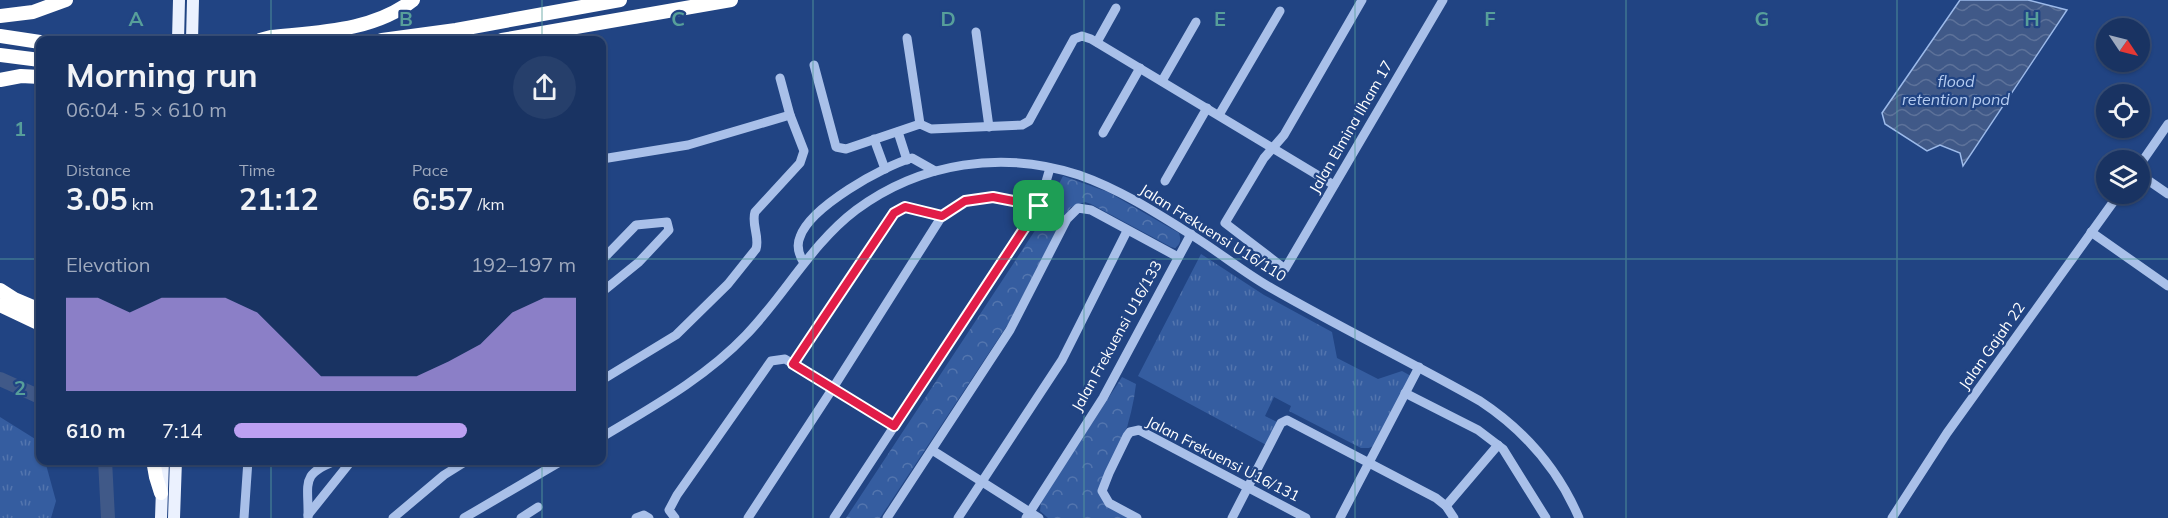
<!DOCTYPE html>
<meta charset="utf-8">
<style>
:root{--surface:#193362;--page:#263f6b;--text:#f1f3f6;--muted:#9faabe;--line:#374e77;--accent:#bca0f2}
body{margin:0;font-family:Mulish,sans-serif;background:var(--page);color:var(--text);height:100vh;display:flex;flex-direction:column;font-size:22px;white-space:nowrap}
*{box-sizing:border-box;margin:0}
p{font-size:20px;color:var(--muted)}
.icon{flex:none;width:33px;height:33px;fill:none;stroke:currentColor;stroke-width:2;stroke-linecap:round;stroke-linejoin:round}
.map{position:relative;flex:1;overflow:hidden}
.side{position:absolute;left:36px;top:36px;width:570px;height:429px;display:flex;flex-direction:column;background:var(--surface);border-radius:12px;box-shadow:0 2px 4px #0004,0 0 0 2px var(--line)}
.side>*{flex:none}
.needle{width:39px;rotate:125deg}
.tools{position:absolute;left:2096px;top:18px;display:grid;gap:12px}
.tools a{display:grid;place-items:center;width:54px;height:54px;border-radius:50%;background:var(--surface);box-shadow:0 2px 4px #0004,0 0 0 2px var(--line);font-size:30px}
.pin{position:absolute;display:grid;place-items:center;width:51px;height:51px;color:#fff;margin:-26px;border-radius:12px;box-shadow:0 3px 9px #0006}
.round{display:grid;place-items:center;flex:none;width:63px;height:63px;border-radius:32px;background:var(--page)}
.summary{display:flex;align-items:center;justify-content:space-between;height:102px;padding:0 30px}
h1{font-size:33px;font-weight:700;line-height:45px}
.figures{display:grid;grid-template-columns:repeat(3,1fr);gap:9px;height:102px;padding:6px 30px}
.figures div{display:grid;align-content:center}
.figures b{font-size:30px;font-weight:700}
.figures small{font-size:16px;font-weight:400}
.figures p{font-size:16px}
.chart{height:168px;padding:12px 30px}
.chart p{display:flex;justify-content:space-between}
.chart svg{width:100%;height:108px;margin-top:6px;fill:var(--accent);opacity:.7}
ul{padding:0 30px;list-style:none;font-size:20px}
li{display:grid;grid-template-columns:96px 72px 1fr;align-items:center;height:45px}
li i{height:15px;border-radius:8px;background:var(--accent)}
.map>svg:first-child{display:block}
.grass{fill:url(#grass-tufts)}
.park{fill:url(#park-crowns)}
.water{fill:url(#water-waves);stroke:#9cbaea;stroke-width:1.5}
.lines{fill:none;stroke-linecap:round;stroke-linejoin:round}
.river{stroke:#405988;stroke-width:14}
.minor{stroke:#a9c0e9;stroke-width:9}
.major{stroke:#ebf1fe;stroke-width:12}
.highway{stroke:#fff;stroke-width:14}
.route-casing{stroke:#fff;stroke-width:12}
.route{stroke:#e11d48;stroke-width:8}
.grid{fill:none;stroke:#579f9a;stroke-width:1.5;stroke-opacity:0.55}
.labels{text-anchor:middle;stroke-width:4.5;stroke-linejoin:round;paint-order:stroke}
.street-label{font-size:15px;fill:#fff;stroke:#214483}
.water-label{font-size:16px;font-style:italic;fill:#b4cbf0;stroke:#214483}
.grid-label{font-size:20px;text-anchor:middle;font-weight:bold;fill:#579f9a;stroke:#214483;stroke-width:4.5;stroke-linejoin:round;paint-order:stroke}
</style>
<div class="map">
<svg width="2168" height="518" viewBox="0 0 2168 518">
<defs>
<pattern id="grass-tufts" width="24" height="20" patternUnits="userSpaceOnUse" patternTransform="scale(1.5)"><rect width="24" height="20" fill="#355da0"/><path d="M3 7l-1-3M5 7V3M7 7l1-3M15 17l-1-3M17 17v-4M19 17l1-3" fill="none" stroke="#5375ae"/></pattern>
<pattern id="park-crowns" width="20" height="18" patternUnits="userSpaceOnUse" patternTransform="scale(1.5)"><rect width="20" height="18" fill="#355da0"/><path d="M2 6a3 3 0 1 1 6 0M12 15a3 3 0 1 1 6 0" fill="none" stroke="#5375ae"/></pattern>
<pattern id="water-waves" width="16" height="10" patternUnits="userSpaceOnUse" patternTransform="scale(1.5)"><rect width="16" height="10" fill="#405988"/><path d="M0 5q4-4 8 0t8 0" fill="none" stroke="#5d729a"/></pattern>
</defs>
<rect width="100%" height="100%" fill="#214483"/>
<g class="grass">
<path d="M1201,254L1264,295L1332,332L1337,358L1378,379L1402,371L1411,376L1373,446L1369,448H1361L1289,411L1291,406L1274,397L1265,416L1281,424L1270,447L1138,376Z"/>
<path d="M0,417L40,442V460L45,461L56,501L51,518H0Z"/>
</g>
<g class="park">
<path d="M1063,176L1108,192L1179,233C1181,239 1181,244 1175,248L1171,247L1091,204L1085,202L1071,207L1051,242L1008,324L880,518H846L1036,229Z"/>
<path d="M1122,377L1136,384C1132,422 1116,459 1104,495L1138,518H1048L1040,511L1041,502Z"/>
</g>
<path class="water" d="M1960,0H2028L2067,10L1963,166L1960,153L1940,145L1927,151L1885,124L1882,113Z"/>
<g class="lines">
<g class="river">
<path d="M0,379L40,397"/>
<path d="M105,460L108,518"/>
</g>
<g class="minor">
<path d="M1362,0L1284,135L1264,158L1225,223L1285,269L1443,0"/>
<path d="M976,32L989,127"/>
<path d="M907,38L920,124"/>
<path d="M1097,42L1116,8"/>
<path d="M814,65L836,147L846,149L920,124L931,129L1022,125L1029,121L1074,39L1082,36L1091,39L1334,185"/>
<path d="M1162,81L1196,22"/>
<path d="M1219,115L1280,11"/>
<path d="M898,132L907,160"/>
<path d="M1103,133L1140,68"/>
<path d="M874,139L885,169"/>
<path d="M602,159L688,145L790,115"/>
<path d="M2139,166L2168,124"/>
<path d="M2139,174L2168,194"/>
<path d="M1165,181L1207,108"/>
<path d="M2091,232L2168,286"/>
<path d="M602,263L604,258L636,225L667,222L669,230L639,262L602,292"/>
<path d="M804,263C799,255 796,246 800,237C810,207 883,166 912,158L935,171"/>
<path d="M793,364L894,213L905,207L942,216L965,201L993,197L1039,206"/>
<path d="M602,380L676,335L728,284L756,249C760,237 751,224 755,212L800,163L804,151L790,115L780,78"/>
<path d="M1405,393L1478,430L1503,449L1546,518"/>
<path d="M602,437C652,407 705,378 746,335C785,295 811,244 856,210C921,162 1003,150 1079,175C1119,189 1155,212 1190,234C1218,251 1244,273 1273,289C1341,328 1411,362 1480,401C1524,430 1558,469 1579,518"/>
<path d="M932,450L1039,518"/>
<path d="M1446,506L1498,445"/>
<path d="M308,515L352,460"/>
<path d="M244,518L248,460"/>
<path d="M308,518C309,483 299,474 338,460"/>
<path d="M393,518L444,475L468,460"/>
<path d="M464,518L563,460"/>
<path d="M521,518L538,507"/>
<path d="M636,518L644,515L649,518"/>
<path d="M675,518L669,510L677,495L771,361L785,359L894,426"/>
<path d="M748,518L833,388L942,216"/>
<path d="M834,518L1039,206L1050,168"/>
<path d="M887,518L1010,330L1067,219L1078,208L1091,210L1178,257"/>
<path d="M958,518L1062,360L1127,231"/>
<path d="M1026,518L1103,398L1191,234"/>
<path d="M1137,518L1109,503L1102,491L1109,473L1127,436L1130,432L1139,430L1306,518"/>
<path d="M1232,518L1281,423L1287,420L1436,498L1446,506L1454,518"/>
<path d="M1340,518L1419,367"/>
<path d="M1892,518L1947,433L2119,194"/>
</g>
<g class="major">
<path d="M178,40L179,0"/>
<path d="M192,40L193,0"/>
<path d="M161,518L163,460"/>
<path d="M174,518L176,460"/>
</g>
<g class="highway">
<path d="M0,16L33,12L66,0"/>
<path d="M0,36L40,42"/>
<path d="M260,40L271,37C319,32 374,31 413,0"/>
<path d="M382,40L456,30L620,0"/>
<path d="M502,40L731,0"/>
<path d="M0,55L40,60"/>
<path d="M0,80L21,76L40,77"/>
<path d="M0,290L14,299L40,310"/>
<path d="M0,305L40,324"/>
<path d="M153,460L156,477L161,493"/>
</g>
</g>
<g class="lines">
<g class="route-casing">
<path id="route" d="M993,197L1039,206L894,426L793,364L894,213L905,207L942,216L965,201Z"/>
</g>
<use href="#route" class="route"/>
</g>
<path class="grid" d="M271,0V40M542,0V40M813,0V518M1084,0V518M1355,0V518M1626,0V518M1897,0V518M0,259H40M602,259H2168M271,460V518M542,460V518"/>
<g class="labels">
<g class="street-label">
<text transform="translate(1351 127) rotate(-60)" y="5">Jalan Elmina Ilham 17</text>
<text transform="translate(1213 233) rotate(32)" y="5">Jalan Frekuensi U16/110</text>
<text transform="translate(1117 336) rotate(-61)" y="5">Jalan Frekuensi U16/133</text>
<text transform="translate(1992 346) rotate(-55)" y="5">Jalan Gajah 22</text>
<text transform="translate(1223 459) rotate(27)" y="5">Jalan Frekuensi U16/131</text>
</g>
<g class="water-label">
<text x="1956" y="87">flood<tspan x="1956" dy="18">retention pond</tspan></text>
</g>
</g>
<g class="grid-label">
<text x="136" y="26">A</text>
<text x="406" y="26">B</text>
<text x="678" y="26">C</text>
<text x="948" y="26">D</text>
<text x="1220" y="26">E</text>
<text x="1490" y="26">F</text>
<text x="1762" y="26">G</text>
<text x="2032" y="26">H</text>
<text x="20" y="136">1</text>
<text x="20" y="395">2</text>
</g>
</svg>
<div class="tools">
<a><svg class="needle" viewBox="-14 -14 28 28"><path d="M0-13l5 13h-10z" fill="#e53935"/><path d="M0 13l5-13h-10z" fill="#9faabe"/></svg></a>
<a><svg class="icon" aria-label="locate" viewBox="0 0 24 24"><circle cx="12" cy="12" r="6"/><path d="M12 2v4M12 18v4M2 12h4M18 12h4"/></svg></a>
<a><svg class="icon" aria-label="layers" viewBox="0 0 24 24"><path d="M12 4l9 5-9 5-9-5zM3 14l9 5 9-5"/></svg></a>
</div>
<div class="pin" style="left:1039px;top:206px;background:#1e9e55"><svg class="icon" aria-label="arrive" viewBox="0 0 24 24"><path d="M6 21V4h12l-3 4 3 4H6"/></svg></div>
<section class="side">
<div class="summary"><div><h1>Morning run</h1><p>06:04 · 5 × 610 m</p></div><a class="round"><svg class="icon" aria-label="share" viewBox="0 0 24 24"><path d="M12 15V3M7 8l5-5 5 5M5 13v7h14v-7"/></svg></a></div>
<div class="figures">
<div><p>Distance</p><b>3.05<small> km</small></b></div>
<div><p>Time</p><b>21:12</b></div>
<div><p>Pace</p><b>6:57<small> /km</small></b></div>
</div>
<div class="chart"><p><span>Elevation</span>192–197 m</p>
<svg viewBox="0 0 160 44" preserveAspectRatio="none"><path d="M0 44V6L10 6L20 12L30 6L40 6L50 6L60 12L70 25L80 38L90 38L100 38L110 38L120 32L130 25L140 12L150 6L160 6V44z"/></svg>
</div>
<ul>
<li><b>610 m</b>7:14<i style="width:68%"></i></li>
</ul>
</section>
</div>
